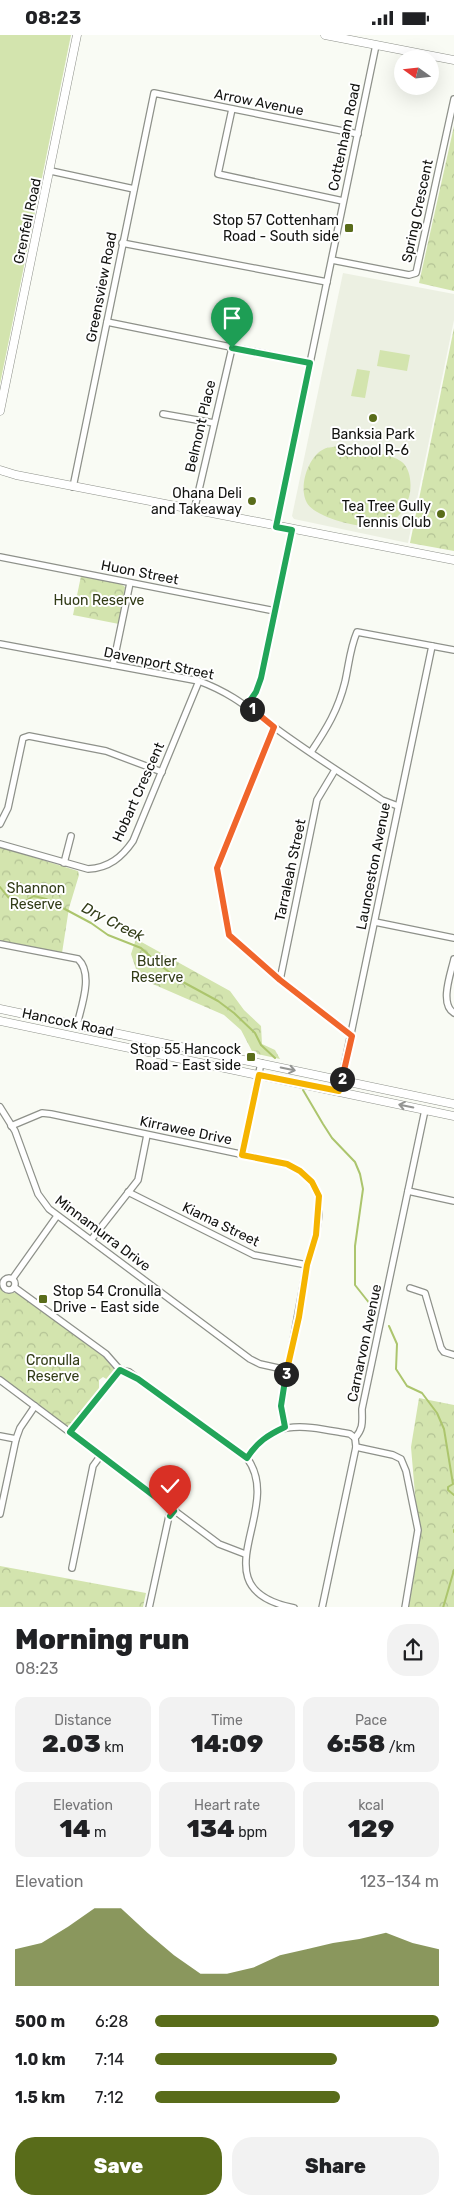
<!DOCTYPE html>
<meta charset="utf-8">
<style>
:root{--surface:#fff;--page:#f2f2f2;--text:#202124;--muted:#757577;--accent:#596c1a}
body{margin:0;font-family:Rubik,sans-serif;background:var(--page);color:var(--text);height:100vh;display:flex;flex-direction:column;font-size:19px;white-space:nowrap}
*{box-sizing:border-box;margin:0}
p{font-size:16px;color:var(--muted)}
.icon{flex:none;width:28px;height:28px;fill:none;stroke:currentColor;stroke-width:2;stroke-linecap:round;stroke-linejoin:round}
.map{position:relative;height:1572px;overflow:hidden}
.panel{display:flex;flex-direction:column;background:var(--surface);flex:1}
.panel>*{flex:none}
.needle{width:32px;rotate:285deg}
.controls{position:absolute;left:394px;top:15px;display:grid;gap:10px}
.controls a{display:grid;place-items:center;width:45px;height:45px;border-radius:50%;background:var(--surface);box-shadow:0 5px 20px #0002;font-size:25px}
.pin{position:absolute;display:grid;place-items:center;width:42px;height:42px;color:#fff;margin:-51px -21px;border-radius:50% 50% 50% 0;rotate:-45deg;box-shadow:0 0 5px #0007}
.pin .icon{rotate:45deg}
.km{position:absolute;width:25px;height:25px;margin:-12px;border-radius:50%;background:#222;color:#fff;font-size:14px;line-height:25px;text-align:center}
.round{display:grid;place-items:center;flex:none;width:52px;height:52px;border-radius:20px;background:var(--page)}
.overview{display:flex;align-items:center;justify-content:space-between;height:85px;padding:0 15px}
h1{font-size:28px;font-weight:800;line-height:38px}
.metrics{display:grid;grid-template-columns:repeat(3,1fr);gap:8px;height:85px;padding:5px 15px}
.metrics div{display:grid;align-content:center;border-radius:12px;background:var(--page);text-align:center}
.metrics b{font-size:25px;font-weight:800}
.metrics small{font-size:14px;font-weight:400}
.metrics p{font-size:14px}
.chart{height:140px;padding:10px 15px}
.chart p{display:flex;justify-content:space-between}
.chart svg{width:100%;height:90px;margin-top:5px;fill:var(--accent);opacity:.7}
.primary-button{display:flex;gap:10px;margin-top:auto;padding:10px 15px}
.primary-button a{flex:1;height:58px;border-radius:20px;background:var(--accent);color:#fff;font-size:20px;font-weight:800;line-height:58px;text-align:center}
.primary-button a+a{background:var(--page);color:var(--text)}
ul{padding:0 15px;list-style:none;font-size:16px}
li{display:grid;grid-template-columns:80px 60px 1fr;align-items:center;height:38px}
li i{height:12px;border-radius:6px;background:var(--accent)}
.status{display:flex;justify-content:space-between;align-items:center;height:35px;padding:0 25px;background:var(--surface);direction:ltr}
.status svg{height:14px;fill:currentColor}
.map>svg:first-child{display:block}
.built{fill:#ecf0e2}
.green{fill:#d3e4ae}
.park{fill:url(#park-crowns)}
.lines{fill:none;stroke-linecap:round;stroke-linejoin:round}
.stream{stroke:#acc56d;stroke-width:2}
.street-casing{stroke:#8e918a;stroke-width:8}
.secondary-casing{stroke:#8e918a;stroke-width:9}
.street{stroke:#fff;stroke-width:5.5}
.secondary{stroke:#fff;stroke-width:8}
.oneway{stroke:#949593}
.split-1-casing{stroke:#fff;stroke-width:10}
.split-2-casing{stroke:#fff;stroke-width:10}
.split-3-casing{stroke:#fff;stroke-width:10}
.split-4-casing{stroke:#fff;stroke-width:10}
.split-1{stroke:#22a559;stroke-width:6}
.split-2{stroke:#f0652b;stroke-width:6}
.split-3{stroke:#f5b400;stroke-width:6}
.split-4{stroke:#22a559;stroke-width:6}
.poi-dot{fill:#596c1a;stroke:#fff;stroke-width:2}
.labels{text-anchor:middle;stroke-width:4;stroke-linejoin:round;paint-order:stroke}
.street-label{font-size:14px;fill:#121310;stroke:#fff}
.poi-label{font-size:14px;fill:#121310;stroke:#fff;text-anchor:end}
.park-label{font-size:14px;fill:#323c17;stroke:#fff}
.water-label{font-size:15px;font-style:italic;fill:#323d18;stroke:#fff}
</style>
<div class="status"><b>08:23</b><svg viewBox="0 0 49 12"><path d="M0 12V9h3v3zM5 12V6h3v6zM10 12V3h3v9zM15 12V0h3v12zM26 1h20v11H26zM47 4h2v5h-2z"/></svg></div>
<div class="map">
<svg width="454" height="1573" viewBox="0 0 454 1573">
<defs>
<pattern id="park-crowns" width="20" height="18" patternUnits="userSpaceOnUse" patternTransform="scale(1.25)"><rect width="20" height="18" fill="#d3e4ae"/><path d="M2 6a3 3 0 1 1 6 0M12 15a3 3 0 1 1 6 0" fill="none" stroke="#b4c395"/></pattern>
</defs>
<rect width="100%" height="100%" fill="#f9fbf4"/>
<path class="built" d="M343,238L454,259V285L408,508L294,484L292,481Z"/>
<g class="green">
<path d="M0,0H71L0,349Z"/>
<path d="M380,315L410,320L407,336L377,331Z"/>
<path d="M357,334L370,336L365,363L351,361Z"/>
</g>
<g class="park">
<path d="M454,91V256L419,248Z"/>
<path d="M454,293V516L410,508Z"/>
<path d="M339,411C356,415 389,417 402,427C411,434 412,452 409,462C404,475 398,485 385,490C369,497 315,483 307,468C298,453 308,421 324,414C328,412 335,412 339,411Z"/>
<path d="M81,541L121,549L125,552L119,589L73,580Z"/>
<path d="M0,812L78,836L79,840L69,873L62,918L0,907Z"/>
<path d="M136,904L230,956L244,975L261,991L262,1009L275,1015L280,1024L253,1018L241,995L224,980L139,943L131,919Z"/>
<path d="M0,1249L5,1256L16,1258L24,1262L105,1323L115,1336L108,1345L103,1342L99,1345V1356L72,1390L66,1391L0,1343Z"/>
<path d="M419,1363L454,1370V1572H405L418,1495L411,1412Z"/>
<path d="M0,1531L146,1558L143,1572H0Z"/>
</g>
<g class="lines">
<g class="stream">
<path d="M0,852L8,862L16,866H25L34,861L46,864L91,888L108,900L141,913L161,931L183,947L218,966L234,978L255,998L261,1010L275,1023"/>
<path d="M303,1055L323,1089L332,1103L355,1127L360,1139L363,1154L355,1211V1250L374,1274"/>
<path d="M389,1291L397,1309L396,1334L407,1351L422,1358L437,1378L444,1394L453,1449L448,1452V1455L454,1460"/>
<path d="M454,1495V1497"/>
<path d="M443,1573L454,1535"/>
</g>
<g class="street-casing">
<g id="street">
<path d="M232,74L218,139L343,166"/>
<path d="M51,136L134,154"/>
<path d="M122,208L327,247"/>
<path d="M332,225L409,240L416,238L454,64"/>
<path d="M107,287L310,328"/>
<path d="M163,379L214,388"/>
<path d="M73,452L154,58L358,99"/>
<path d="M194,476L232,313"/>
<path d="M276,492L376,10"/>
<path d="M0,522L275,576"/>
<path d="M0,609L199,646C231,658 247,672 274,692C309,718 346,741 382,765L398,771"/>
<path d="M113,630L130,548"/>
<path d="M247,670L256,657L261,643L292,495"/>
<path d="M274,692L217,833L229,900L280,945L352,1001"/>
<path d="M311,717C327,693 338,675 345,647C349,629 350,613 357,597L454,615"/>
<path d="M0,789L8,773L23,703L29,701L106,716L162,737"/>
<path d="M0,809L88,834C109,833 122,822 133,806L199,646"/>
<path d="M64,828L71,801"/>
<path d="M375,887L454,903"/>
<path d="M0,909L78,924C94,939 81,972 77,990"/>
<path d="M454,924C451,938 439,969 454,978"/>
<path d="M280,945L317,765L335,735"/>
<path d="M339,1056L432,611"/>
<path d="M0,1072L15,1096L38,1159L49,1174L250,1324L260,1329L287,1335"/>
<path d="M11,1091L42,1078L51,1079L287,1129L300,1136L312,1147L319,1161V1179L316,1200L307,1230L281,1371L285,1392"/>
<path d="M242,1120L261,1028"/>
<path d="M408,1156L454,1166"/>
<path d="M128,1157L254,1220L307,1230"/>
<path d="M91,1205L138,1145L147,1100"/>
<circle cx="9" cy="1249" r="6"/>
<path d="M13,1243L57,1181"/>
<path d="M14,1252L106,1319L120,1335L129,1337L138,1344L247,1423C286,1475 195,1553 294,1573"/>
<path d="M410,1253L425,1258L441,1313L444,1317L454,1320"/>
<path d="M0,1345L219,1509L245,1519"/>
<path d="M70,1397L120,1335"/>
<path d="M0,1401L16,1404"/>
<path d="M356,1412L393,1420L401,1424L406,1436L418,1495L405,1573"/>
<path d="M247,1423C273,1380 309,1392 350,1399L355,1403"/>
<path d="M0,1479L16,1404L20,1393L35,1371"/>
<path d="M72,1533L93,1431L101,1420"/>
<path d="M149,1573L169,1481L174,1476"/>
<path d="M322,1573L356,1412L355,1403C364,1393 362,1386 362,1374L425,1075"/>
</g>
</g>
<g class="secondary-casing">
<g id="secondary">
<path d="M325,0L454,25"/>
<path d="M0,376L77,0"/>
<path d="M0,435L16,440L454,525"/>
<path d="M0,974L454,1069"/>
<path d="M0,986L454,1081"/>
</g>
</g>
<use href="#street" class="street"/>
<use href="#secondary" class="secondary"/>
</g>
<defs><path id="oneway-shaft" d="M-6 0H5M1.5-3L5.5 0L1.5 3" fill="none" stroke-width="1.6" stroke-linecap="round" stroke-linejoin="round" transform="scale(1.25)"/></defs>
<g class="oneway">
<use href="#oneway-shaft" transform="translate(288 1034) rotate(12)"/>
<use href="#oneway-shaft" transform="translate(406 1071) rotate(-168)"/>
</g>
<g class="lines">
<g class="split-1-casing">
<path id="split-1" d="M232,313L310,328L276,492L292,495L261,643L256,657L247,670L252,674"/>
</g>
<g class="split-2-casing">
<path id="split-2" d="M252,674L274,692L217,833L229,900L280,945L352,1001L342,1044"/>
</g>
<g class="split-3-casing">
<path id="split-3" d="M286,1339L299,1282L307,1230L316,1200L319,1161L312,1147L300,1136L287,1129L242,1120L259,1040L339,1056L342,1044"/>
</g>
<g class="split-4-casing">
<path id="split-4" d="M170,1481L174,1476L70,1397L120,1335L138,1344L247,1423C257,1407 268,1400 285,1392L281,1371L286,1339"/>
</g>
<use href="#split-1" class="split-1"/>
<use href="#split-2" class="split-2"/>
<use href="#split-3" class="split-3"/>
<use href="#split-4" class="split-4"/>
</g>
<g class="poi-dot">
<rect x="344" y="188" width="10" height="10" rx="2.5"/>
<circle cx="373" cy="383" r="5"/>
<circle cx="252" cy="466" r="5"/>
<circle cx="441" cy="479" r="5"/>
<rect x="246" y="1017" width="10" height="10" rx="2.5"/>
<rect x="38" y="1259" width="10" height="10" rx="2.5"/>
</g>
<g class="labels">
<g class="street-label">
<text transform="translate(259 67) rotate(11)" y="5">Arrow Avenue</text>
<text transform="translate(344 102) rotate(-78)" y="5">Cottenham Road</text>
<text transform="translate(417 176) rotate(-78)" y="5">Spring Crescent</text>
<text transform="translate(27 186) rotate(-78)" y="5">Grenfell Road</text>
<text transform="translate(101 252) rotate(-79)" y="5">Greensview Road</text>
<text transform="translate(200 391) rotate(-77)" y="5">Belmont Place</text>
<text transform="translate(140 537) rotate(11)" y="5">Huon Street</text>
<text transform="translate(159 628) rotate(12)" y="5">Davenport Street</text>
<text transform="translate(138 757) rotate(-66)" y="5">Hobart Crescent</text>
<text transform="translate(373 831) rotate(-79)" y="5">Launceston Avenue</text>
<text transform="translate(290 835) rotate(-78)" y="5">Tarraleah Street</text>
<text transform="translate(68 987) rotate(12)" y="5">Hancock Road</text>
<text transform="translate(186 1095) rotate(12)" y="5">Kirrawee Drive</text>
<text transform="translate(221 1189) rotate(26)" y="5">Kiama Street</text>
<text transform="translate(103 1198) rotate(37)" y="5">Minnamurra Drive</text>
<text transform="translate(364 1308) rotate(-78)" y="5">Carnarvon Avenue</text>
</g>
<g class="poi-label">
<text x="339" y="190">Stop 57 Cottenham<tspan x="339" dy="16">Road - South side</tspan></text>
<text x="373" y="404" text-anchor="middle">Banksia Park<tspan x="373" dy="16">School R-6</tspan></text>
<text x="242" y="463">Ohana Deli<tspan x="242" dy="16">and Takeaway</tspan></text>
<text x="431" y="476">Tea Tree Gully<tspan x="431" dy="16">Tennis Club</tspan></text>
<text x="241" y="1019">Stop 55 Hancock<tspan x="241" dy="16">Road - East side</tspan></text>
<text x="53" y="1261" text-anchor="start">Stop 54 Cronulla<tspan x="53" dy="16">Drive - East side</tspan></text>
</g>
<g class="park-label">
<text x="99" y="570">Huon Reserve</text>
<text x="36" y="858">Shannon<tspan x="36" dy="16">Reserve</tspan></text>
<text x="157" y="931">Butler<tspan x="157" dy="16">Reserve</tspan></text>
<text x="53" y="1330">Cronulla<tspan x="53" dy="16">Reserve</tspan></text>
</g>
<g class="water-label">
<text transform="translate(113 887) rotate(27)" y="5">Dry Creek</text>
</g>
</g>
</svg>
<div class="controls">
<a><svg class="needle" viewBox="-14 -14 28 28"><path d="M0-13l5 13h-10z" fill="#e53935"/><path d="M0 13l5-13h-10z" fill="#757577"/></svg></a>
</div>
<div class="pin" style="left:232px;top:313px;background:#1e9e55"><svg class="icon" aria-label="arrive" viewBox="0 0 24 24"><path d="M6 21V4h12l-3 4 3 4H6"/></svg></div>
<div class="pin" style="left:170px;top:1481px;background:#d93025"><svg class="icon" aria-label="check" viewBox="0 0 24 24"><path d="M5 12l5 5 9-10"/></svg></div>
<b class="km" style="left:252px;top:674px">1</b>
<b class="km" style="left:342px;top:1044px">2</b>
<b class="km" style="left:286px;top:1339px">3</b>
</div>
<section class="panel">
<div class="overview"><div><h1>Morning run</h1><p>08:23</p></div><a class="round"><svg class="icon" aria-label="share" viewBox="0 0 24 24"><path d="M12 15V3M7 8l5-5 5 5M5 13v7h14v-7"/></svg></a></div>
<div class="metrics">
<div><p>Distance</p><b>2.03<small> km</small></b></div>
<div><p>Time</p><b>14:09</b></div>
<div><p>Pace</p><b>6:58<small> /km</small></b></div>
</div>
<div class="metrics">
<div><p>Elevation</p><b>14<small> m</small></b></div>
<div><p>Heart rate</p><b>134<small> bpm</small></b></div>
<div><p>kcal</p><b>129</b></div>
</div>
<div class="chart"><p><span>Elevation</span>123–134 m</p>
<svg viewBox="0 0 160 44" preserveAspectRatio="none"><path d="M0 44V26L10 23L20 15L30 6L40 6L50 18L60 29L70 38L80 38L90 35L100 29L110 26L120 23L130 21L140 18L150 23L160 26V44z"/></svg>
</div>
<ul>
<li><b>500 m</b>6:28<i style="width:100%"></i></li>
<li><b>1.0 km</b>7:14<i style="width:64%"></i></li>
<li><b>1.5 km</b>7:12<i style="width:65%"></i></li>
</ul>
<div class="primary-button"><a>Save</a><a>Share</a></div>
</section>
